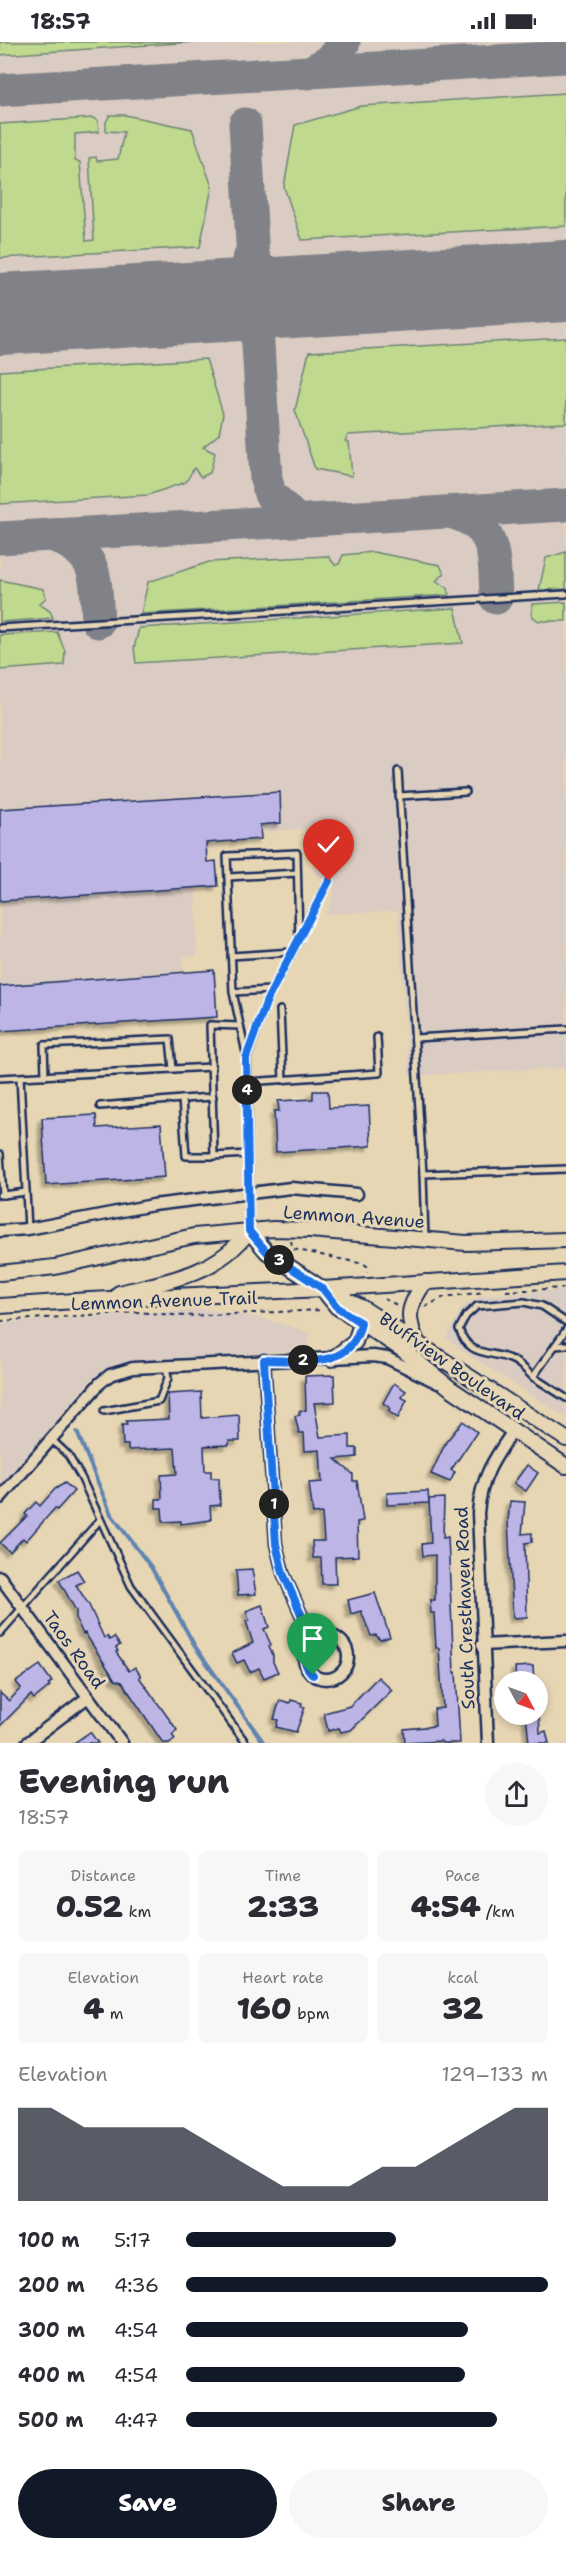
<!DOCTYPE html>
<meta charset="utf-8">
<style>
:root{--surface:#fff;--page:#f7f7f7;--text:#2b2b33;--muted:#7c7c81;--accent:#111827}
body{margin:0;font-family:"Shantell Sans",sans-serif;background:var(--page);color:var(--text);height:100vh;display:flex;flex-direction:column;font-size:22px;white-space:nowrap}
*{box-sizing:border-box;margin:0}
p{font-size:20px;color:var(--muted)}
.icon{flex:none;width:33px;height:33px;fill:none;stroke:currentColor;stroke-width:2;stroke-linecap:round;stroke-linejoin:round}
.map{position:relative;height:1701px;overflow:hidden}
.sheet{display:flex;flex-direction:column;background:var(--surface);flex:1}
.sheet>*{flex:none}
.needle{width:39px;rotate:131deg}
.tools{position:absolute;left:494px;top:1629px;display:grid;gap:12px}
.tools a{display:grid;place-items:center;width:54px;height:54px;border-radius:50%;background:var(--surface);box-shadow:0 3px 9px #0003;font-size:30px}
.pin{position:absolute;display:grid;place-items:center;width:51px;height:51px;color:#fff;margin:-62px -26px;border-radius:50% 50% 50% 0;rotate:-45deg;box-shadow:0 0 6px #0007}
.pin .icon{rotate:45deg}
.km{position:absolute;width:30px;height:30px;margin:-15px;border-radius:50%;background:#222;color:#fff;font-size:16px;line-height:30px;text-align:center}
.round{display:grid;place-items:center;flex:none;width:63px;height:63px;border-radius:32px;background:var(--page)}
.summary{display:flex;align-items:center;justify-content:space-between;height:102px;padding:0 18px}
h1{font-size:33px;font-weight:800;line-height:45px}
.stats{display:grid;grid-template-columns:repeat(3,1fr);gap:9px;height:102px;padding:6px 18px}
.stats div{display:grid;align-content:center;border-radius:9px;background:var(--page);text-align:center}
.stats b{font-size:30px;font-weight:800}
.stats small{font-size:16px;font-weight:400}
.stats p{font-size:16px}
.chart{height:168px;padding:12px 18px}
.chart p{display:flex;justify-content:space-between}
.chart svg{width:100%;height:108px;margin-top:6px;fill:var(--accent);opacity:.7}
.button{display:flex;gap:12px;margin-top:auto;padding:12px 18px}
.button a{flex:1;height:69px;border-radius:36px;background:var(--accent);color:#fff;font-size:24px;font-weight:800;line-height:69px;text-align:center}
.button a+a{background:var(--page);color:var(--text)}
ul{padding:0 18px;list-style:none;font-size:20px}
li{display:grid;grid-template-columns:96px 72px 1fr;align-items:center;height:45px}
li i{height:15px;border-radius:8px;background:var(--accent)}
.status{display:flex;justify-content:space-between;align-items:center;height:42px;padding:0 30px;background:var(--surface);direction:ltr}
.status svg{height:16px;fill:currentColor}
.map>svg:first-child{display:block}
.built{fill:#daccc2}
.green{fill:#bfd98f;stroke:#6d8476;stroke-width:1.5}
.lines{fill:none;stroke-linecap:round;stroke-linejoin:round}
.stream{stroke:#6084b1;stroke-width:4}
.taxiway{stroke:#818288;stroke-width:33}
.runway{stroke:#818288;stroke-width:82}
.building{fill:#bdb5e6;stroke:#1b2f5e;stroke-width:1.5;filter:url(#shadow)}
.service-casing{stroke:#1b2f5e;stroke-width:10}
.minor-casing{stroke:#1b2f5e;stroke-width:15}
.secondary-casing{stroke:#1b2f5e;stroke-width:18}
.path{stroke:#1b2f5e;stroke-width:2;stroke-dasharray:4.5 4.5;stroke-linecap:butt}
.service{stroke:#e7d6b3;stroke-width:5}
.minor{stroke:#e7d6b3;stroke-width:10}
.secondary{stroke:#e7d6b3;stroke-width:14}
.route-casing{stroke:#fff;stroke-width:12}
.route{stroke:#1a73e8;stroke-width:8}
.labels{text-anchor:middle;stroke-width:6;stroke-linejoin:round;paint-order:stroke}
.street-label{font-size:18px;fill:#1b2f5e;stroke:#e7d6b3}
</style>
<div class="status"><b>18:57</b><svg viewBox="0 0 49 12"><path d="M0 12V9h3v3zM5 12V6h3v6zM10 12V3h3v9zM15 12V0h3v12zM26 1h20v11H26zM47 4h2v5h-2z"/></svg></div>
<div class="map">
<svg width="566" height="1701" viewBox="0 0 566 1701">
<defs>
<filter id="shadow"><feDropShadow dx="-4" dy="4" stdDeviation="1.5" flood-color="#0004"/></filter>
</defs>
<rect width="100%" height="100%" fill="#e7d6b3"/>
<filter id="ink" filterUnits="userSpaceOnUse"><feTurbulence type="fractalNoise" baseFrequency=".0167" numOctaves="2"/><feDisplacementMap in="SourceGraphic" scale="12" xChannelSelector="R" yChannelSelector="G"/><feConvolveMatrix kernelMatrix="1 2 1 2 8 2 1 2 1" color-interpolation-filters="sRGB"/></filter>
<g filter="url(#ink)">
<g class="built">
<path d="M0,0H566V1026L409,1034L398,869L326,872L334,851V842L314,831L312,786L261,790V797L206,801L207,820L216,819L218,844L196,846L197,914L183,915L184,930L214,928L217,975L0,989Z"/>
<path d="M566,1248V1376L463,1309L446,1295L463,1264L482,1253Z"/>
<path d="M200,1267L262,1276L311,1291L305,1308L120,1321L111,1325L91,1338L0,1445V1281Z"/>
</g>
<g class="green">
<path d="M0,0H194L0,13Z"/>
<path d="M566,51V184L302,198L284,145L295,83L361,64Z"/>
<path d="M110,73H125L192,87L212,145L200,205L0,216V82L93,76L98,79L99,90L75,92V119L80,120L86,199L94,198L89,116L96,115L97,119L118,117L124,90L106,89V80Z"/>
<path d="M566,296V381L348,393L345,399L349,400L352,434L315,427L295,368L309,310Z"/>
<path d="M206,317L223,372L219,392L203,405L215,411L210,431L201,435L194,426L186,440L148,453L0,462V329Z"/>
<path d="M373,510L440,523L444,532L436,539L448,546L449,553L141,572L148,540L209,520L328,514L335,523L339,522L343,513Z"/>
<path d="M566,510V547L539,548L546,516Z"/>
<path d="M0,538L43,547L46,556L39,562L50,569L53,576L0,580Z"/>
<path d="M566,560V579H539L532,574V562Z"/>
<path d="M455,566L463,601L136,621L134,606L139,586Z"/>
<path d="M57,590L65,609L64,623L0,628V593Z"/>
</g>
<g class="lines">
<path class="stream" d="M77,1390L111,1472L151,1525L196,1606L264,1701"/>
<g class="taxiway">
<path d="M308,31L330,19L344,0"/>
<path d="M0,48L566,15"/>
<path d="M245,82L266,437L270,452L293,475"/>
<path d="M73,265L196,259L222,254L242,236L252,209C256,227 271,243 288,249C307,256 386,246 411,245"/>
<path d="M448,470C498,481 494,515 496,556"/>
<path d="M52,493C100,513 95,534 98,580"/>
<path d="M0,496L566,463"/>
</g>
<path class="runway" d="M0,272L566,239"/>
</g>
<g class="building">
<path d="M280,750L281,781L260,783L261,797L206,801L207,820L216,819L218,844L0,859V767Z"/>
<path d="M214,928L217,975L0,989V944Z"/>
<path d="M313,1049H328L329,1066L369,1064L371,1104L276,1110L274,1069H279L278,1059L313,1057Z"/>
<path d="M96,1073L97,1086L161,1082L165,1135L46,1143L42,1076Z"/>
<path d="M334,1333L335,1360L314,1361L320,1395L350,1393V1406H357V1415L335,1417L353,1432V1439H357L363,1479L357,1480L358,1514L335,1515L336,1542H322L321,1516H313L312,1499H324L322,1471L313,1472L309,1441L322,1440L320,1408L305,1409L304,1391H299L295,1374L300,1373L299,1369L306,1368L305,1334Z"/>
<path d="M394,1341L406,1349L401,1355L407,1358L398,1376L388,1369L390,1366L383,1361Z"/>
<path d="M201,1350L202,1376L239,1373L240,1399H229V1403L204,1404L205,1429H211V1436H219L220,1463L210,1464L211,1478L181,1482V1479L163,1480L162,1466H156V1457H162L161,1433L177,1432L175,1406L128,1408V1403H123L122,1383H127L126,1379L169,1377L168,1352Z"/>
<path d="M463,1379L477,1390L451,1428L455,1430L450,1440L431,1432L446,1400Z"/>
<path d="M527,1423L538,1431L526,1449L514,1441Z"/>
<path d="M65,1441L74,1449L57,1468L55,1466L26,1499L23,1496L10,1510L0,1501L27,1474L25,1472L36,1460L40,1464L55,1447Z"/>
<path d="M428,1449L429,1461L387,1463V1451Z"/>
<path d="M444,1456L443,1496L448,1495L454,1630H456L460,1701H442L441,1699L405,1701L404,1687L435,1684L434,1667L443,1666L439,1606H436L434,1571H431L430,1558H435V1513L423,1514L422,1502L431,1501L429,1457Z"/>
<path d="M510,1459L525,1460L522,1492L532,1491V1500L525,1501L527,1575L513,1576L508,1479Z"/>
<path d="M252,1527L256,1552L238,1553L236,1528Z"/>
<path d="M77,1528L84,1539L76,1543L89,1563L104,1596L107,1594L110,1598L114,1595L120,1603L116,1606L118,1609L116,1610L129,1629L135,1625L141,1634L139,1635L177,1688L172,1693L175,1697L169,1701H163L122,1640L115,1638L85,1591L83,1592L76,1577V1569L59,1538Z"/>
<path d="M375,1551L390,1595L380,1598L376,1593L371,1594L361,1569L351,1572L348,1558Z"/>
<path d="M262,1563L269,1585L264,1587L271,1603L269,1604L273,1613V1620L278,1630L264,1636L259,1626L250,1630L244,1618L237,1621L232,1611L253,1601L246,1579L249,1578L246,1569Z"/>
<path d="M40,1623L52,1640L48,1642L50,1644L34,1657L31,1653L0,1684V1651L9,1659L21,1646L16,1640Z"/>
<path d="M533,1624L534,1640H516L515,1625Z"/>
<path d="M378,1635L392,1648L351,1688L341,1690L339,1686L328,1689L324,1671L350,1664Z"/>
<path d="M280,1658L290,1661L291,1658L302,1661L301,1664L305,1665L296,1690L276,1685L278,1678L274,1677Z"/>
<path d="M526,1672H539L540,1691L546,1689L549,1701H529Z"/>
<path d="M90,1690L98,1701H74Z"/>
</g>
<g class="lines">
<g class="service-casing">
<g id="service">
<path d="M0,586L566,552"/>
<path d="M398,729L423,1132"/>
<path d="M399,754L466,750"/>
<path d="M228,835L297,831"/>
<path d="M299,896L329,839"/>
<path d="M231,914L292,910"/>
<path d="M233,950L272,948"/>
<path d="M280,968L283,1038"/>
<path d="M240,984L210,983L214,1114L248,1112"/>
<path d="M415,996L566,987"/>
<path d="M247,1016L267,958L299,898L297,811L227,814L233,950L247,1016L249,1187"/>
<path d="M45,1034L44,1003L170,997L173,1027"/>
<path d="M20,1035L28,1187"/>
<path d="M0,1036L212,1025"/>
<path d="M247,1040L379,1031L377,995"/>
<path d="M213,1055L182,1057L186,1114H214"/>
<path d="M100,1064L182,1057"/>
<path d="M0,1112L3,1153H0"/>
<path d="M3,1153L26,1150"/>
<path d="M425,1197L423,1132L566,1127"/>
<path d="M566,1288L533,1335L566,1356"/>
<path d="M555,1304L566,1303"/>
<path d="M533,1335C527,1329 519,1320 510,1317C487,1308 469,1315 459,1287L466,1274L477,1264L524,1260L542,1264L566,1280"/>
<path d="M104,1369L159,1359L168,1336L166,1324"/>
<path d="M51,1397L68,1413L81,1435L131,1544L246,1701"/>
<path d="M0,1591L99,1479"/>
</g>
</g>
<g class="minor-casing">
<g id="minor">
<path d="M0,1189L28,1187L153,1163L291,1146L357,1152"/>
<path d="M264,1318L276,1502L283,1531L312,1597"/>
<path d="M0,1456L100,1341L110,1333L133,1326L373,1314L387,1316L438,1341"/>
<path d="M0,1535L122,1701"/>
<circle cx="326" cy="1615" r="22"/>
<path d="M482,1603L566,1599"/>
<path d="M27,1701L88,1655"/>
<path d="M488,1701L478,1471C481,1436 493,1418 513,1389"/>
</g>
</g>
<g class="secondary-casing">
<g id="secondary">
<path d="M249,1189L267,1210L323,1247L361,1265L566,1397"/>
<path d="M0,1231L55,1225L194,1194L273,1187L310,1188L466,1201L566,1198"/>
<path d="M324,1249L337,1265L404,1309L450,1346L566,1424"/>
<path d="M119,1251C169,1239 217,1232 249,1189"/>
<path d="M0,1264L90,1258L323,1247L566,1231"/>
<path d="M418,1302C405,1274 408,1264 425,1240"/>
<path d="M332,1317L355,1300L361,1281"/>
</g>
</g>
<g class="path">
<path d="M291,1199L293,1207L364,1222L367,1224V1230"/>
<path d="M506,1249L566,1246"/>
<path d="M384,1257L397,1263"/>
<path d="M425,1265L444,1255L485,1250"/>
<path d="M0,1279L137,1270L185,1274L323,1268"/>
</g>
<use href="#service" class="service"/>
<use href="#minor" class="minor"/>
<use href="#secondary" class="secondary"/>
</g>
</g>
<g class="lines" filter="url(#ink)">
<g class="route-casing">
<path id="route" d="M313,1633C302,1622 302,1609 312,1597L283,1531L276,1502L264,1318C302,1318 352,1329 361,1281L337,1265L323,1247L267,1210L249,1189L246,1016L267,958L329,839"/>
</g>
<use href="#route" class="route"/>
</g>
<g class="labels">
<g class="street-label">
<text transform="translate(354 1175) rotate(4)" y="6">Lemmon Avenue</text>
<text transform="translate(164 1259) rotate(-2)" y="6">Lemmon Avenue Trail</text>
<text transform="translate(452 1324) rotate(35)" y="6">Bluffview Boulevard</text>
<text transform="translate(465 1566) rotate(-92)" y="6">South Cresthaven Road</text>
<text transform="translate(74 1608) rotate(54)" y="6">Taos Road</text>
</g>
</g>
</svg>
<div class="tools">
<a><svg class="needle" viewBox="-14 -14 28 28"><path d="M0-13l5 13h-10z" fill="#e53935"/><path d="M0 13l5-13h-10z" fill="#7c7c81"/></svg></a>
</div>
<div class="pin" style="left:313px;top:1633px;background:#1e9e55"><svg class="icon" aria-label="arrive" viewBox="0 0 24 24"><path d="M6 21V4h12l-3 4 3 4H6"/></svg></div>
<div class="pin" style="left:329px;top:839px;background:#d93025"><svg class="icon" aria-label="check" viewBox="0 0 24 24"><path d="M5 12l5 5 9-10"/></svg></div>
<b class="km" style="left:274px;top:1462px">1</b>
<b class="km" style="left:303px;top:1318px">2</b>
<b class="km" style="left:279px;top:1218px">3</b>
<b class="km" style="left:247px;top:1048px">4</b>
</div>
<section class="sheet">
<div class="summary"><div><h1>Evening run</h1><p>18:57</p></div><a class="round"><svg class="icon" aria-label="share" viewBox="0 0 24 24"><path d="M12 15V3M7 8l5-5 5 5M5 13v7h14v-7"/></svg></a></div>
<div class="stats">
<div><p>Distance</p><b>0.52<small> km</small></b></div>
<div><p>Time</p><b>2:33</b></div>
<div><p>Pace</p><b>4:54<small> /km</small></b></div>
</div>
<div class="stats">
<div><p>Elevation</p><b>4<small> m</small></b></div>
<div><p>Heart rate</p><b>160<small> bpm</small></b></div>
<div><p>kcal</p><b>32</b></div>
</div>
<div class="chart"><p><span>Elevation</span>129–133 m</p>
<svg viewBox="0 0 160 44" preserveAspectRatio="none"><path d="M0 44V6L10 6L20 14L30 14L40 14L50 14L60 22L70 30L80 38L90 38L100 38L110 30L120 30L130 22L140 14L150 6L160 6V44z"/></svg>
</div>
<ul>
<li><b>100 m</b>5:17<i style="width:58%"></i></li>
<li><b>200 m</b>4:36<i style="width:100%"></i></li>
<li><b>300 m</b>4:54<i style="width:78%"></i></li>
<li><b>400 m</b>4:54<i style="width:77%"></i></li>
<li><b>500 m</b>4:47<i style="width:86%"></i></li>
</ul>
<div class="button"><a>Save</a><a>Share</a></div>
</section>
